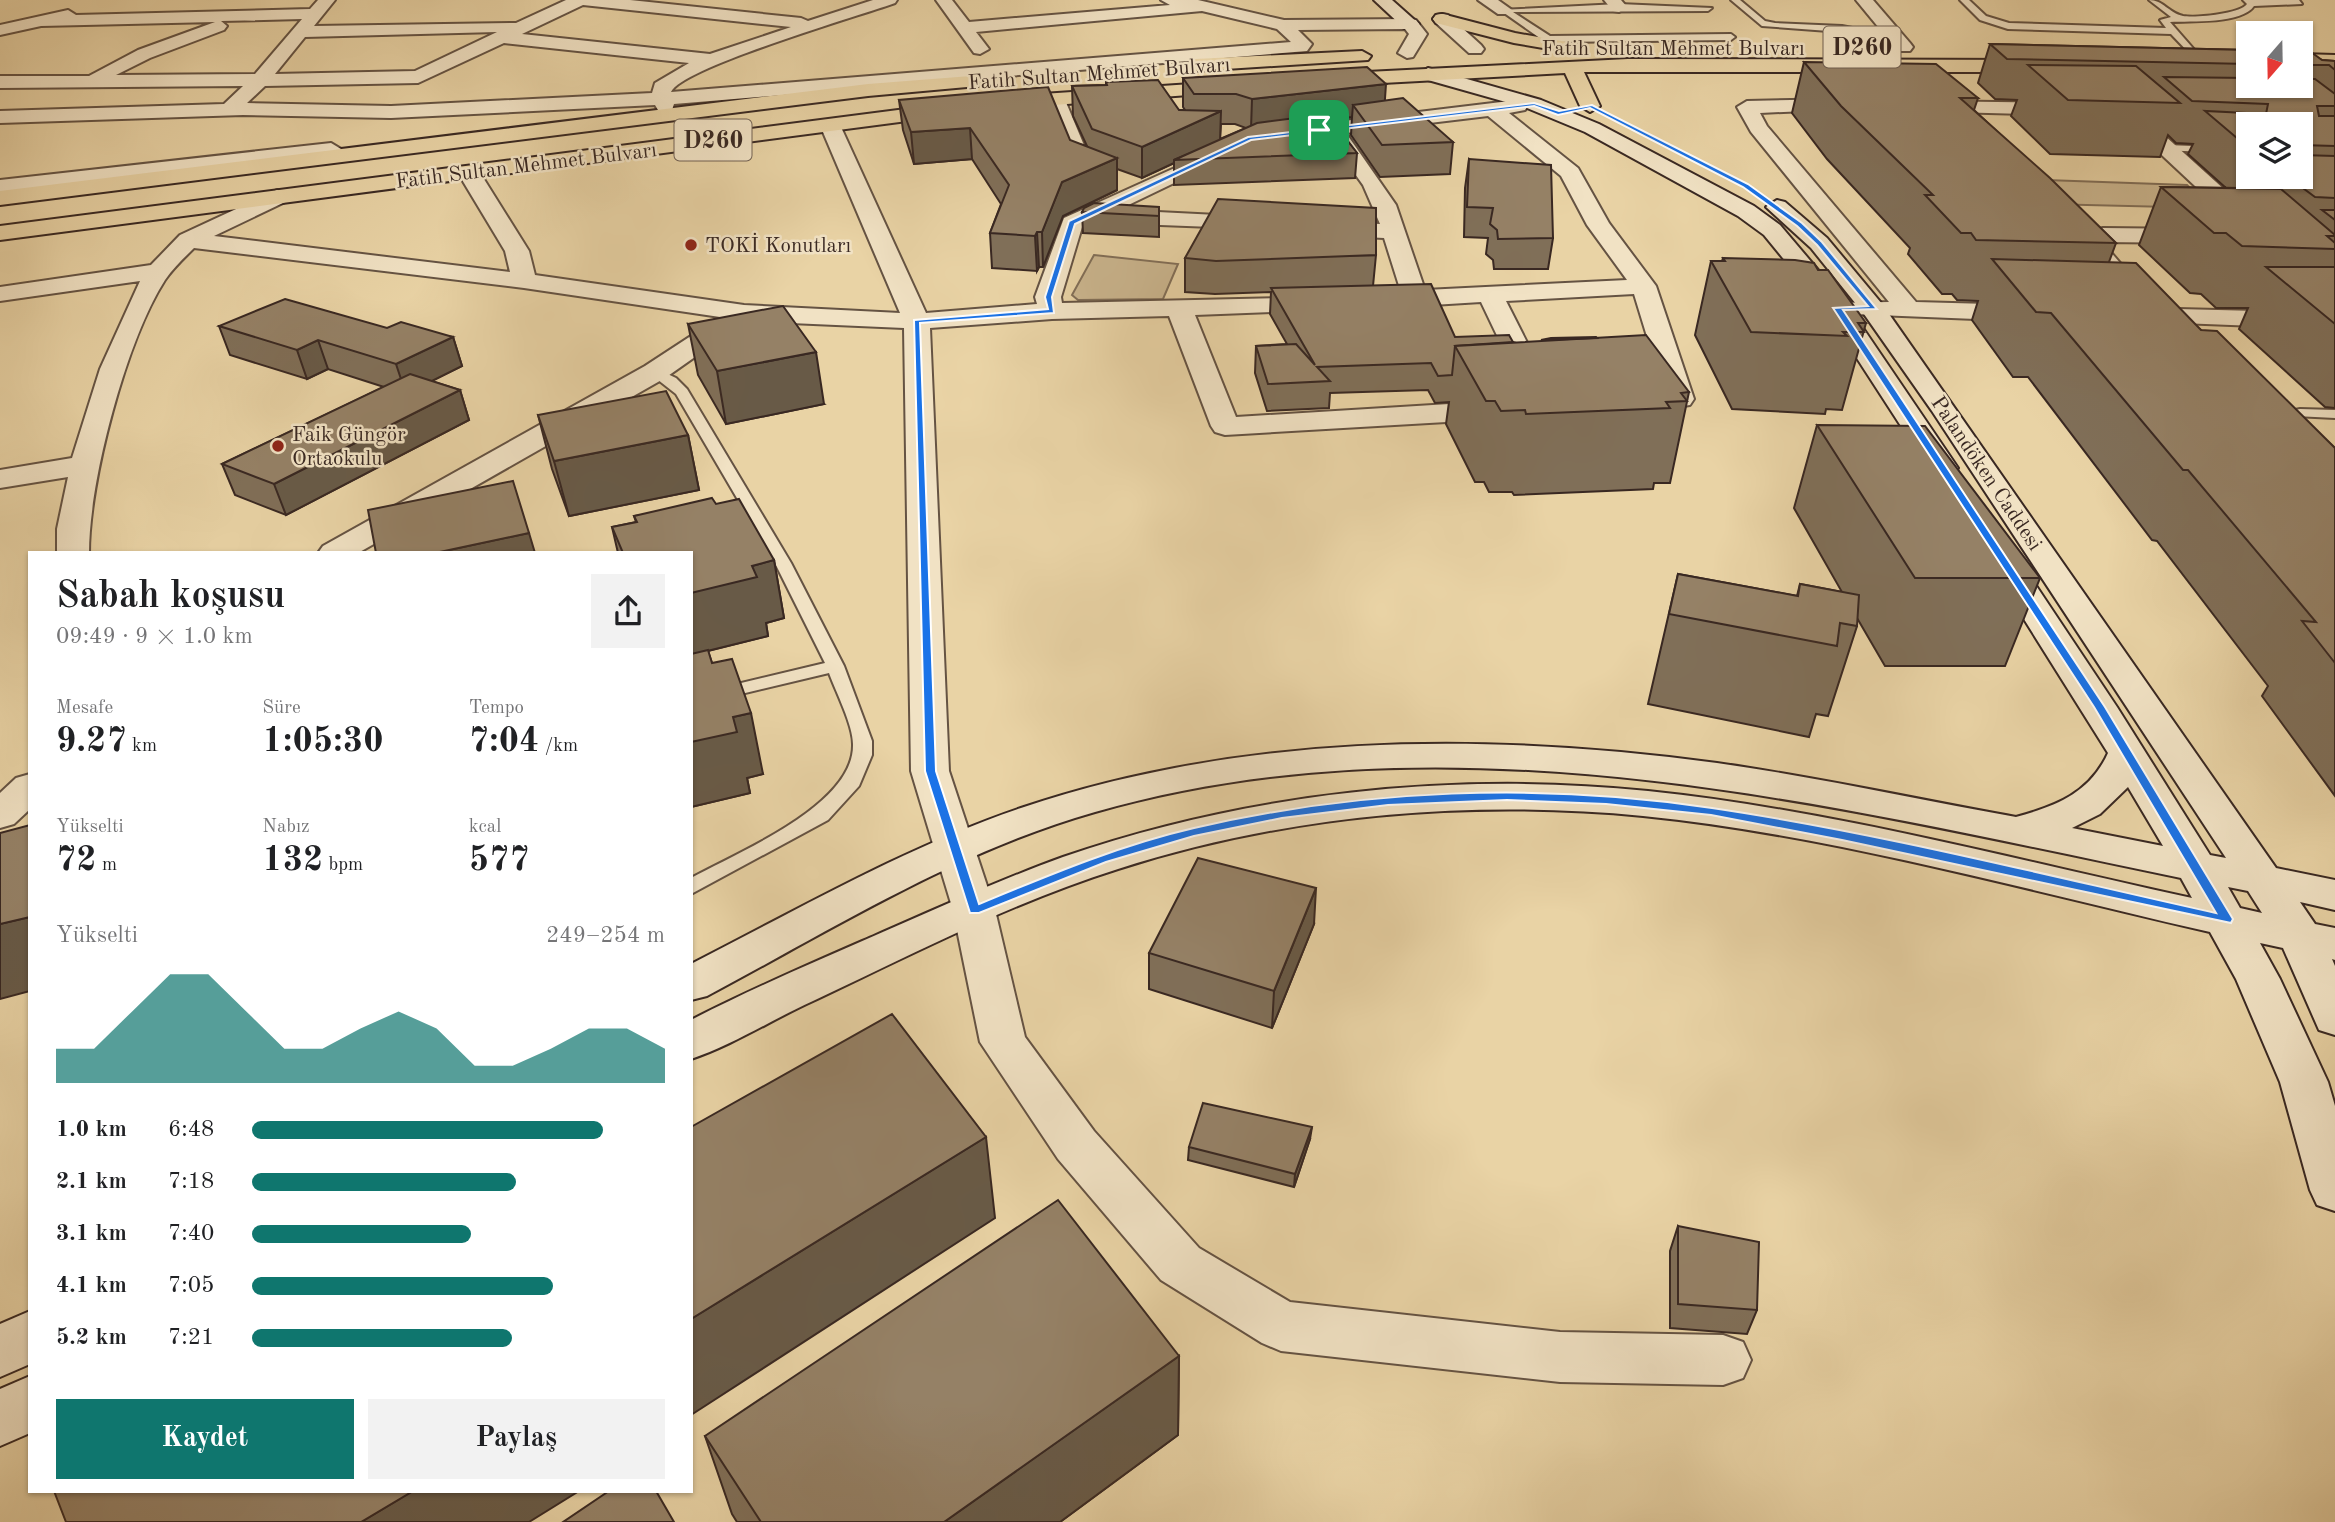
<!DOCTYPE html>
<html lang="tr">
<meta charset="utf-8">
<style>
:root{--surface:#fff;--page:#f2f2f2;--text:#202124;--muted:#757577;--accent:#0f766e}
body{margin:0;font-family:"Old Standard TT",serif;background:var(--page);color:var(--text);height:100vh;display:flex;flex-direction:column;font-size:26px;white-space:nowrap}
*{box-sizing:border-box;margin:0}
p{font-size:23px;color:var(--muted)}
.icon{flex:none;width:38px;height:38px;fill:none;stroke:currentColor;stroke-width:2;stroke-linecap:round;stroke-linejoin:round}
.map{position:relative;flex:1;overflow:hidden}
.sheet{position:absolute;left:28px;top:551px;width:665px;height:942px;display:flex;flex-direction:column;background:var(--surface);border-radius:0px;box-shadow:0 2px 5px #0004}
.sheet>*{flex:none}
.needle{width:46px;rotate:200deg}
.buttons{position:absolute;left:2236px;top:21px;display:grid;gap:14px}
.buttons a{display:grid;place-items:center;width:77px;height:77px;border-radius:0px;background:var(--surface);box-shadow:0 2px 5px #0004;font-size:35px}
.pin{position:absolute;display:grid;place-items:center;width:60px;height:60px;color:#fff;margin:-30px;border-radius:14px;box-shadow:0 4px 10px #0006}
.round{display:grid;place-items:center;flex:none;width:74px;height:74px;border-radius:0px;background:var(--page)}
.head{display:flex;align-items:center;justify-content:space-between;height:119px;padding:0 28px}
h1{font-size:38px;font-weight:800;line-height:52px}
.figures{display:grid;grid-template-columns:repeat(3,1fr);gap:10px;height:119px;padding:7px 28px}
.figures div{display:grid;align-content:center}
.figures b{font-size:35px;font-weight:800}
.figures small{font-size:19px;font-weight:400}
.figures p{font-size:19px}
.chart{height:196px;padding:14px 28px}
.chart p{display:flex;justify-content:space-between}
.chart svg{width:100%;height:126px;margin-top:7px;fill:var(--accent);opacity:.7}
.button{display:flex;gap:14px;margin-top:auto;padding:14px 28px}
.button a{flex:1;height:80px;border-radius:0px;background:var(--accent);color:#fff;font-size:28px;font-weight:800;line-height:80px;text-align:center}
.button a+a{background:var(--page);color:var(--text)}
ul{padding:0 28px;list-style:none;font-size:23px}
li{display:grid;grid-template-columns:112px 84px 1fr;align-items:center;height:52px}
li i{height:18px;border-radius:9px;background:var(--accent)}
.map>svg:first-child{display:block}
.green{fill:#cbb68f;stroke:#826f58;stroke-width:2}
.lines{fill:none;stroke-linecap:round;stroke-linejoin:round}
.lane-casing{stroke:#655343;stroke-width:4}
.street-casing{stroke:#655343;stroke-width:4}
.secondary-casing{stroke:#392822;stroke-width:4}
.highway-casing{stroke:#392822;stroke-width:4}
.lane{fill:#f1e2c4;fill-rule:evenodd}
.street{fill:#f1e2c4;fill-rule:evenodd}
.secondary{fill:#f1e2c4;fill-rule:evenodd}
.highway{fill:#e9d3a5;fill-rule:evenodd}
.wall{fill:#806f58;stroke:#392822;stroke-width:2;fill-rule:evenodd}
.shaded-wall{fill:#685a47;stroke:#392822;stroke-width:2}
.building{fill:#958166;stroke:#392822;stroke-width:2}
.route{fill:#1a73e8;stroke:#fff;stroke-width:2;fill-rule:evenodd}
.poi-dot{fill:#8f2418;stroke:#f1e2c4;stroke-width:2.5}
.labels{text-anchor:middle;stroke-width:5;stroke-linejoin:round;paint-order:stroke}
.far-street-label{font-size:21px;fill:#392822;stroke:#f1e2c4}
.far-poi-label{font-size:21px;fill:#392822;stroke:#f1e2c4;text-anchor:start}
.shield{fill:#f1e2c4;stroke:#706053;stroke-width:2}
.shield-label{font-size:24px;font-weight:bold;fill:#392822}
</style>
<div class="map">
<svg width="2335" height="1522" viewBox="0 0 2335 1522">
<rect width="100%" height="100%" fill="#e9d3a5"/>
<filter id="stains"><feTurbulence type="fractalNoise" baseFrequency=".00286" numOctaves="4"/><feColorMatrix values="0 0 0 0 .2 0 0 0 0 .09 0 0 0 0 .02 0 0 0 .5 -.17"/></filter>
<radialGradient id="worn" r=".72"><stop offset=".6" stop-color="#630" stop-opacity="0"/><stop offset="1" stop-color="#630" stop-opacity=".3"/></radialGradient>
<g class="green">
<path d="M2020,179L2187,185L2211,208L2045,204Z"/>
<path d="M1094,255L1178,264L1163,299L1078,300L1072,295Z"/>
</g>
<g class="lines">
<g class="lane-casing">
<g id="lane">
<path d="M1731,0H1740L1765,21L1775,23L1842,26L1899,37L1895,40L1842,32L1762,26Z"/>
<path d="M1960,0H1969L1986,16L2009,23L2166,28L2160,20L2171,17L2149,0C2163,0 2169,13 2183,16C2196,18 2240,14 2247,4L2243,0H2299L2302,4L2254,6C2242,24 2191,21 2170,22L2198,54L2193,57L2171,34L2008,29L1980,20Z"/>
<path d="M1619,4L1712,8L1708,11L1513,12L1550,36L1731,34L1735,37L1731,40L1555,42L1558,45L1554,48L1500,10Z"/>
<path d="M2166,145L2249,148V154L2162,150L2161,148Z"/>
<path d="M655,368L676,378L687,389L791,563L844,666L872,741V755L859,786L828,820L691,894V878C738,852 855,805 853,744C853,725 836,692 829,673L691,706V695L825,663L775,563L676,394L648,372Z"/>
<path d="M2300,409L2335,410V418L2295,416V410Z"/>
</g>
</g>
<g class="street-casing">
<g id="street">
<path d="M318,0H335L314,26L516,23L566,0H630L801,18L808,21L873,0H897L895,3C859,16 683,67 671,92L1291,42L1277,29L1202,11L976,32L989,49L980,54L974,53L936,0H952L969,22L1170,5L1161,0H1198L1284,20L1410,19L1416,20L1427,34L1413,57L1407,58L1398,53L1409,34L1405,29L1298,30L1312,44L1307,51L674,104L672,110H658L655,105L391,118L243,115L0,123V111L224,104L243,86L0,88V76H89L138,50L215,22L41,26L0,35V25L68,10L76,15L310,9ZM583,5L791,27L710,54L522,34ZM302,19L255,74L116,75L150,58L224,30L227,26L221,21ZM497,32L415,71L275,74L305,37ZM504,43L689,63L655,83L652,93L391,106L247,103L265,86L418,83Z"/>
<path d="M1478,0H1498L1512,10L1510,14H1498Z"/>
<path d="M1604,0H1621L1627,7L1619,12L1613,11Z"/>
<path d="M1856,0H1873L1910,43L1913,47L1910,51H1898Z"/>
<path d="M1442,14L1448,15L1481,45L1484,49L1481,53H1469L1436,23L1433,19L1436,15Z"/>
<path d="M1055,94L1065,100L1091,162L1112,169L1115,174L1112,179C1099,182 1079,176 1071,166L1045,100Z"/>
<path d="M1844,99L1851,101L1854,105L1851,109L1760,113L1767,126L1916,302L2025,305L2034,308L2038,313L2034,318L2025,321L1828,313L1824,308L1828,303L1889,302L1751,132L1737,107L1747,101Z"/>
<path d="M1518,100L1528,106L1525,110L1509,113L1578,168L1609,223L1656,286L1694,399L1690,405L1663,409L1653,407L1649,401L1653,395L1664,392L1634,294L1506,301L1551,390L1547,396H1527L1523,390L1481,302L1384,308L1375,305L1371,300L1375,295L1401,292L1384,238L1324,235L1316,233L1312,228L1316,223L1324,221L1380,224L1363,185L1327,135L1286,140L1276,134L1286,128ZM1488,116L1561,176L1587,225L1627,280L1425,290L1396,205L1346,133Z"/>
<path d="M1922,101L2065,103L2075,109L2065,115L1915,111L1912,107Z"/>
<path d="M2126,105L2133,107L2257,219L2260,224L2257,229H2241L2119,115L2116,111Z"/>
<path d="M830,119L840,125L926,313L1037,304L1035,297L1064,218L1219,148L1229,154L1226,158L1118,210L1257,217L1268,224L1265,229L1108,223L1099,219L1082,227L1061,297L1062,303L1333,297L1337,302L1333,307L1324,310L1195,315L1236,417L1498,401L1508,404L1512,410L1508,416L1498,419L1225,435L1215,432L1211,426L1169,316L1052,319L930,328L949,771L995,910L1025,1037L1094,1131L1199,1248L1290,1302L1560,1332L1723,1335L1743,1342L1751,1360L1743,1378L1723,1385L1560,1382L1281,1351L1262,1343L1161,1280L1058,1159L980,1042L953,910L911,771L904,328L746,321L665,378L358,553H318L323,546L645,366L720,317L524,288L194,248C184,258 173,268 165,280C126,341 89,481 89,553H57V529L68,477L0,488V470L72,458L100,369L140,281L0,301V287L151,265L180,235L277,190L285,192L288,197L285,202L214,236L510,272L505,251L458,173L469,167L477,168L529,251L535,275L744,305L900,313L820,125Z"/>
<path d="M331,143L341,149L338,153L0,194V180Z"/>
<path d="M2103,228L2195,229L2203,231L2207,236L2203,241L2195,243L2102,242L2121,264L2118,269C2099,274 2087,257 2077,242L2083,233Z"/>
<path d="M2138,308L2335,313V329L2129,321L2125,316L2129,311Z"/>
<path d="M30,774V809L14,824L0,828V793L16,778Z"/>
</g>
</g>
<g class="secondary-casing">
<g id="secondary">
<path d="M1374,0H1392L1419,24L1410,29L1404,28Z"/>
<path d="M1428,68L1541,100L1599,124L1754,206L1780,225L1846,303L1958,468L1954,474L1943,477L1932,474L1827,312L1764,235L1738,216L1585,132L1527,108L1421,78L1419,74Z"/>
<path d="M1777,200L1785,202L1827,238L1882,304L2276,868L2335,880V910L2300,902L2315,924L2335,928V960L2332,959L2335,966V1035L2319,1030L2283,948L2260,943L2280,979L2328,1082L2335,1106V1211L2317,1205L2310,1190L2280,1082L2236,979L2210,932C2026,890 1831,835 1643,816C1468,799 1286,815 1118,869C1013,902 912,954 813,1001C773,1019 733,1045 691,1059V1020C751,989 814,962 876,935C938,908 999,880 1063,857C1248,793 1453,771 1648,791C1831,810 2012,859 2192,898L2181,878C1828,805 1453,710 1095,812C957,851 833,929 707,996L691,1000V964C799,909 906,847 1021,808C1243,733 1487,732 1717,763C1817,777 1916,799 2016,817C2056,806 2090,793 2108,753L1985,557L1989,550L2001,547L2013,550L2017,557L2117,707L2210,855L2226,858L1932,411L1864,314L1811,248L1766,207ZM2128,787L2163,846L2072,828L2100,814ZM2228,887L2248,891L2262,913L2240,908Z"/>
<path d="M30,1311V1364L0,1377V1324Z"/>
<path d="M30,1376V1433L0,1446V1389Z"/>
</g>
</g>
<g class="highway-casing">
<g id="highway">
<path d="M1442,14L1515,33L1578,44L1587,49L1578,54L1514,43L1436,23L1433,19L1436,15Z"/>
<path d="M1362,51L1371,56L1368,60L1195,71L1186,65L1195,59Z"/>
<path d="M2301,54L2335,55V65L2301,64Z"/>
<path d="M1628,59L2037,60L2046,66L2037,72H1584L1600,106L1590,112L1580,106L1565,73L1327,86L1318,80L1327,74Z"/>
<path d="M971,76L978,78L980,82L978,86L868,96L0,205V191L868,84Z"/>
<path d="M1236,81L1243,83L1245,87L1243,91L999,109L0,240V226L999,97Z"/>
</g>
</g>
<use href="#lane" class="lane"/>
<use href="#street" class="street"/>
<use href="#secondary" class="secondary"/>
<use href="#highway" class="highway"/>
</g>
<g class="wall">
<path d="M1990,44L2249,50V86H2301V52L2322,60L2335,61V408L2325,407L2239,329L2248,308H2216L2201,294L2190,293L2139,245L2161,187L2244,188H2226L2188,154L2193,144L2176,143L2168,135L2160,157L2050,154L2011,116L2017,100L1995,99L1978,83ZM2249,124H2301V177H2249Z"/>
<path d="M1804,62L1978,98L1974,110L2116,243L2109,262L2201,330L2335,448V796L2262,696L2268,686L2157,541L2152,540L2028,377H2013L1972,320L1978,301L1957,300L1952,294H1942L1908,254L1910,248L1827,159L1792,113Z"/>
<path d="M1183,78L1385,101L1453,142L1450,174L1380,177L1351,135L1352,117L1331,120L1357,153L1355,178L1174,185V163L1142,178L1117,169V190L1063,216L1043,267H1039L1037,271L992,268L990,233L1001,204L972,159L914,164L903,130L899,100L1087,146L1073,116L1072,86L1106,85V82L1179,110H1185L1183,107ZM1221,124H1235L1246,128L1220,139Z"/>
<path d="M1469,159L1553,238L1548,269H1494L1493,260L1486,254L1488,238L1464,237L1465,188Z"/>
<path d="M1159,207V237L1083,233L1082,212Z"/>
<path d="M1376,255L1373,286L1455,337L1513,342L1689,392L1670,483H1654L1653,489L1514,495L1512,492H1489L1484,482H1475L1446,424L1449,402L1435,403L1428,390L1330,393L1329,408L1267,411L1255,373L1256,346L1287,344L1270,314L1271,292L1215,294L1185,292V258Z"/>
<path d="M1723,258L1866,323L1842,410L1826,409L1825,414L1732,409L1695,335L1711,261H1722Z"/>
<path d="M688,324L824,404L726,424L698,375Z"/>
<path d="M219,326L387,328L453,337L462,366L431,381L460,390L469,420L286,515L235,495L222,464L384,387L328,369L307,379L230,355Z"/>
<path d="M538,415L688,435L699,490L569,516L552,469Z"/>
<path d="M1817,425L2040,578L2005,666H1885L1857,618V626L1828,716L1816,714L1809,737L1648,704L1678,574L1797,596L1800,584L1842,592L1794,508Z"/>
<path d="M716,504L774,560L784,618L766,623L768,636L708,651L712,663L763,774L747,778L750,793L691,807V553H618L612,527L636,522L634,516Z"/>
<path d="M1314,924L1272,1028L1149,989V953Z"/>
<path d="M1310,1139L1294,1187L1188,1160L1189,1147Z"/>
<path d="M1678,1226L1757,1310L1747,1334L1670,1328V1251Z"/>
<path d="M1179,1356L1178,1435L1060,1522H737L732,1514L705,1436Z"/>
</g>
<g class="shaded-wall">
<path d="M1386,84L1384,113L1353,105L1352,117L1251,129L1252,99Z"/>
<path d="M1221,111L1220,141L1174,160V163L1142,178V147Z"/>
<path d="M970,128L972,159L914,164L911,132Z"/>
<path d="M1117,158V190L1063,216L1043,267L1042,232L1062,182Z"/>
<path d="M1037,232L1039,267L1037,271L1035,236Z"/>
<path d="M453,337L462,366L406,394L396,364Z"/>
<path d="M318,340L328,369L307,379L297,350Z"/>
<path d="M816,352L824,404L726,424L717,371Z"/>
<path d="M460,390L469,420L286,515L274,484Z"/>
<path d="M688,435L699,490L569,516L554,461Z"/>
<path d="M529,533L535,553H435Z"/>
<path d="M774,560L784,618L766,623L768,636L691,655V593L752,566Z"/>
<path d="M751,713L763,774L747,778L750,793L691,807V742L733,717Z"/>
<path d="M1316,888L1314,924L1272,1028L1274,991Z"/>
<path d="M30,917V991L0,999V924Z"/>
<path d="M1312,1127L1310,1139L1294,1187L1295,1174Z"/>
<path d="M986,1137L995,1218L691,1415V1319Z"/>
<path d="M1179,1356L1178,1435L1060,1522H944Z"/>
<path d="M413,1491H579L529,1522H361Z"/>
</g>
<g class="building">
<path d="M1990,44L2249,50V64L2007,59Z"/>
<path d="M2301,52H2311L2322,60L2335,61V70L2329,65H2301Z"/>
<path d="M1804,62L1936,64L1978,98H1960L2050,178L2116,243L1976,240L1971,233H1961L1925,195H1933L1841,106Z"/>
<path d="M2028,65L2136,66L2180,103L2068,100Z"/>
<path d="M1367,67L1386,84L1252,99L1236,94H1194L1183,78Z"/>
<path d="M2164,77L2249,78V86H2301V79H2315L2335,94V106H2317L2319,116H2335V146L2301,145V124H2249V144H2244L2205,111L2266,114L2268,104L2192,101Z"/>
<path d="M1158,80L1179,110L1221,111L1142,147L1092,129L1072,86L1107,85L1106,82Z"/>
<path d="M1048,87L1070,140L1117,158L1062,182L1042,232H1037L1035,236L990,233L1009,185L970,128L911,132L899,100Z"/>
<path d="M1403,98L1453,142L1382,145L1353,105Z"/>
<path d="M1327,114L1357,153L1174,160L1257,123Z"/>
<path d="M2301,155L2335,156V198L2315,197L2288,177H2301Z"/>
<path d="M1469,159L1551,165L1553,238L1498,239L1497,230L1490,224L1493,208L1467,207Z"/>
<path d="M2161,187L2281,189L2335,235V236H2327L2335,243V249L2242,246L2226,233H2214Z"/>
<path d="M1218,199L1376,208V255L1216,261L1185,258Z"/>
<path d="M1094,203L1159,207V216L1082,212L1084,208Z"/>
<path d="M2322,210H2335V220Z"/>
<path d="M1723,258L1795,260L1814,263L1818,270H1828L1866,323H1858L1864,332H1843L1847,336L1751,332L1711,261H1725Z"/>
<path d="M1992,259L2136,263L2201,330L2217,331L2335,448V663L2302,621L2316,622L2188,470H2183L2051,313L2036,312Z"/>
<path d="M2266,267H2335V324Z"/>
<path d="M1431,284L1455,337L1509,335L1513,342L1455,346L1452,375L1438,376L1431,363L1317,367L1330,381L1268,384L1256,346L1296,344L1315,365L1271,288Z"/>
<path d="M285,299L387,328L401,322L453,337L396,364L318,340L297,350L219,326Z"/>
<path d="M783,306L816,352L717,371L688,324Z"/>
<path d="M1646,335L1689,392L1681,393L1687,401L1666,402L1670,408L1526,414L1525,410L1501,411L1495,401H1486L1455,346Z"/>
<path d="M1596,337L1597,338L1541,340L1551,338Z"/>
<path d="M410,374L460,390L274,484L222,464Z"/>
<path d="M666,391L688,435L554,461L538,415Z"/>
<path d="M1817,425L1925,426L2040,578H1915Z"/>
<path d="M513,481L529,533L435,553H376L368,510Z"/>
<path d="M712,498L716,504L739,499L774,560L752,566L757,577L691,593V553H623L612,527L637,522L634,516Z"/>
<path d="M1678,574L1798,596L1800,584L1859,595L1857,626L1840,623L1837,646L1669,614Z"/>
<path d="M708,650L712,663L732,659L751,713L733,717L737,732L691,742V654Z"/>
<path d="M30,825V917L0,924V833Z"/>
<path d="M1198,858L1316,888L1274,991L1149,953Z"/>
<path d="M892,1014L986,1137L691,1319V1127Z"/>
<path d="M1203,1103L1312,1127L1295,1174L1189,1147Z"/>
<path d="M1058,1200L1179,1356L944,1522H761L705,1436Z"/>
<path d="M1678,1226L1759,1242L1757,1310L1678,1304Z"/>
<path d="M54,1491H413L361,1522H66Z"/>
<path d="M609,1491H656L674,1522H563Z"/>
</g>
<path class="route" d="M1534,103L1559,111L1592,105L1748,184L1802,223L1822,242L1877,309L1843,310L2105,707L2233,919L2231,923L1842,840L1711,815L1606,804L1507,800L1388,805L1282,818L1194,836L1106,862L979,913H970L925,771L914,320L1048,309L1045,297L1069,221L1248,137ZM1534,106L1558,115L1590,108L1743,187L1797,226L1817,245L1868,306L1833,308L2094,707L2216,913C2049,876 1881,833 1712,808C1541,782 1362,789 1194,828C1120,845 1049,875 979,904L936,771L920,323L1054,313L1052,297L1075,224L1251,140Z"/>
<g class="poi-dot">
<circle cx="691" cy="245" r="7"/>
<circle cx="278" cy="446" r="7"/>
</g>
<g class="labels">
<g class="far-street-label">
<text x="1673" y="55">Fatih Sultan Mehmet Bulvarı</text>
<text transform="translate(1099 73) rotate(-4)" y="7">Fatih Sultan Mehmet Bulvarı</text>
<text transform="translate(526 165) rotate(-7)" y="7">Fatih Sultan Mehmet Bulvarı</text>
<text transform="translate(1987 473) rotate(56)" y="7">Palandöken Caddesi</text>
</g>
<g class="far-poi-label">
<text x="705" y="252">TOKİ Konutları</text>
<text x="292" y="441">Faik Güngör<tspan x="292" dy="24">Ortaokulu</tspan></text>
</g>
<g class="shield">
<rect x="1823.5" y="26.5" width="77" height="41" rx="5"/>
<rect x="674.5" y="119.5" width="77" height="41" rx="5"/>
</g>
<g class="shield-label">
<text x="1862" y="55">D260</text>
<text x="713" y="148">D260</text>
</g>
</g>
<rect width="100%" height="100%" filter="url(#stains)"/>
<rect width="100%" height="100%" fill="url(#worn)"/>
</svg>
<div class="buttons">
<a><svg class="needle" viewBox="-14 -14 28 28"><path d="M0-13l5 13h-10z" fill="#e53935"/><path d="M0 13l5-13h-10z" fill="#757577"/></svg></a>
<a><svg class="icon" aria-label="layers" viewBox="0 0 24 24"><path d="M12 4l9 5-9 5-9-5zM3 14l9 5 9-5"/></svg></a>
</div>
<div class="pin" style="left:1319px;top:130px;background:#1e9e55"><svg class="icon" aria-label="arrive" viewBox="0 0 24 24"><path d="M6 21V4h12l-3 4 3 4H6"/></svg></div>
<section class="sheet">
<div class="head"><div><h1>Sabah koşusu</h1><p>09:49 · 9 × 1.0 km</p></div><a class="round"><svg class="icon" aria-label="share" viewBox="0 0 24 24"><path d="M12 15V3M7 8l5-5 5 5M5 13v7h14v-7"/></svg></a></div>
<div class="figures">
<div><p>Mesafe</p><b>9.27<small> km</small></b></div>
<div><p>Süre</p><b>1:05:30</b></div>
<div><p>Tempo</p><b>7:04<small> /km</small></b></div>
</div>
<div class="figures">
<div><p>Yükselti</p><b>72<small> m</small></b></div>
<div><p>Nabız</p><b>132<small> bpm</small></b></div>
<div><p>kcal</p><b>577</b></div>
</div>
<div class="chart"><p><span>Yükselti</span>249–254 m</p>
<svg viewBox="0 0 160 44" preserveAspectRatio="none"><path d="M0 44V32L10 32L20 19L30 6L40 6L50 19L60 32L70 32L80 25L90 19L100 25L110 38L120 38L130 32L140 25L150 25L160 32V44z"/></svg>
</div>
<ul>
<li><b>1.0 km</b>6:48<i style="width:85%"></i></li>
<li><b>2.1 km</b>7:18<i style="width:64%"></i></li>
<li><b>3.1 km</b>7:40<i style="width:53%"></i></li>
<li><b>4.1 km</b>7:05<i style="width:73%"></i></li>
<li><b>5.2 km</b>7:21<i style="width:63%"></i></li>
</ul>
<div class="button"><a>Kaydet</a><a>Paylaş</a></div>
</section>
</div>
